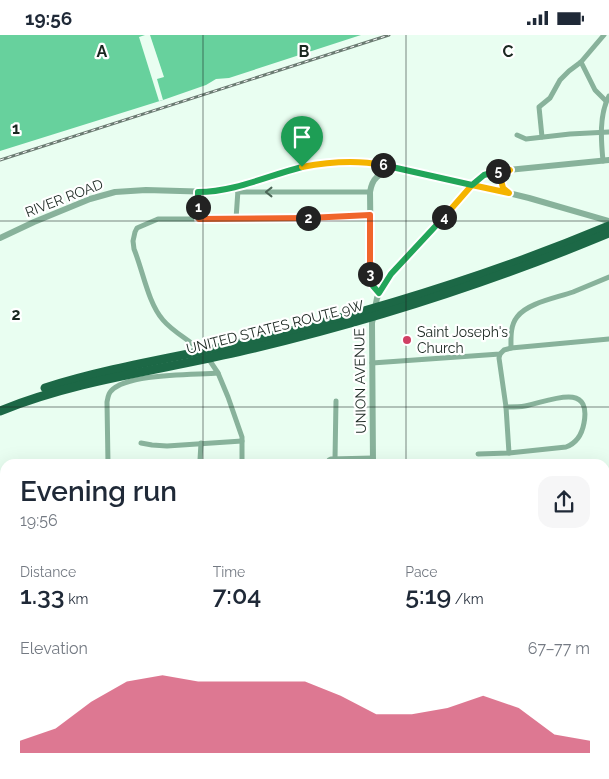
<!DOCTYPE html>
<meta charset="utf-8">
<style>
:root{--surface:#fff;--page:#f6f6f7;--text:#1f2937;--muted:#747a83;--accent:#d04064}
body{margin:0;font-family:Raleway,sans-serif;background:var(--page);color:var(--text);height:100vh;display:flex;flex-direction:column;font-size:19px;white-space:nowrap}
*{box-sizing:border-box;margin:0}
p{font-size:16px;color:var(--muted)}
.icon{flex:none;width:28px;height:28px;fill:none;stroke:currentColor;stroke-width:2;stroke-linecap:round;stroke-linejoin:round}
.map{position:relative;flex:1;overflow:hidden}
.details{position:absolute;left:0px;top:424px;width:610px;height:321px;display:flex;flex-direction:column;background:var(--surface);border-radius:15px 15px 0 0;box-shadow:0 5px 20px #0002}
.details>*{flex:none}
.pin{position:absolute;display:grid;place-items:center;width:42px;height:42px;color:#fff;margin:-51px -21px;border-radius:50% 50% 50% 0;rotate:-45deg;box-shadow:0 0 5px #0007}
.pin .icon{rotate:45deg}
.km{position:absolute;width:25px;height:25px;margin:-12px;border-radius:50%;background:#222;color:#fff;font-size:14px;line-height:25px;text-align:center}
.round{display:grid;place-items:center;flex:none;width:52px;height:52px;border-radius:15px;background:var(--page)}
.headline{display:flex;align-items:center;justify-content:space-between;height:85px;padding:0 20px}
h1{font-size:28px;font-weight:600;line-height:38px}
.metrics{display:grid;grid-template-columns:repeat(3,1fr);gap:8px;height:85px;padding:5px 20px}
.metrics div{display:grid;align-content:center}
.metrics b{font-size:25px;font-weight:600}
.metrics small{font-size:14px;font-weight:400}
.metrics p{font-size:14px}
.chart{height:140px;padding:10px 20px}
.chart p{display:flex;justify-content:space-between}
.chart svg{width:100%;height:90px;margin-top:5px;fill:var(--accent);opacity:.7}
.status{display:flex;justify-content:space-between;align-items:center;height:35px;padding:0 25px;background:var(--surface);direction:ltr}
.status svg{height:14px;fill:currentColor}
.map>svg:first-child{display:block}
.green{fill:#b9f5d3}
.water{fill:#67d19d}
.pier{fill:#e9fef1}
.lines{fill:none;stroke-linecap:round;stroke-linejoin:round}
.minor{stroke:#88b29b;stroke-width:5}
.tertiary{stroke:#88b29b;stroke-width:6}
.secondary{stroke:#4e906e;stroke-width:7}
.trunk{stroke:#1c6846;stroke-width:9}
.rail-casing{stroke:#6b7b72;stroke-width:3}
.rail{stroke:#fff;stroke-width:1;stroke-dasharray:4;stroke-linecap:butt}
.oneway{stroke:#4c6657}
.split-1-casing{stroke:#fff;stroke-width:10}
.split-2-casing{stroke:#fff;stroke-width:10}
.split-3-casing{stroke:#fff;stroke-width:10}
.split-4-casing{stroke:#fff;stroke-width:10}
.split-5-casing{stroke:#fff;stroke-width:10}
.split-6-casing{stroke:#fff;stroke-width:10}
.split-7-casing{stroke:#fff;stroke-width:10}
.split-1{stroke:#22a559;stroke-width:6}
.split-2{stroke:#f0652b;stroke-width:6}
.split-3{stroke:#f0652b;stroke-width:6}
.split-4{stroke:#22a559;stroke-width:6}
.split-5{stroke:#f5b400;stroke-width:6}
.split-6{stroke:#22a559;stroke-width:6}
.split-7{stroke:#f5b400;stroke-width:6}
.grid{fill:none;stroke:#1a2720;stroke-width:1;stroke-opacity:0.55}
.poi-dot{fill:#d04064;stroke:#fff;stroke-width:2}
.labels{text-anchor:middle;stroke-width:4.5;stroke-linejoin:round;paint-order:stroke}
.street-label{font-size:14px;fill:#1a2720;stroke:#fff}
.poi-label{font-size:14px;fill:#1a2720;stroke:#fff;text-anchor:start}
.grid-label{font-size:16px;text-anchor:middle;font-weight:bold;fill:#1a2720;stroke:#fff;stroke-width:4.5;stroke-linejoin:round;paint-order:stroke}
</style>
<div class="status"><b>19:56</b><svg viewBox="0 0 49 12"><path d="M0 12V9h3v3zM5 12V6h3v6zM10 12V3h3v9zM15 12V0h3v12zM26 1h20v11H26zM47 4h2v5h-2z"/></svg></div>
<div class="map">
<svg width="609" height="744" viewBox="0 0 609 744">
<rect width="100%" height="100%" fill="#e9fef1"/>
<path class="green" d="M605,620H609V744H375V740H605Z"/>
<path class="water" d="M0,0H361L229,43L216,44L206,50L163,65L0,116Z"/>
<path class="pier" d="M145,0H150L164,42L157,44L163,65L159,66L139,2Z"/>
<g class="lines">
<g class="minor">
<path d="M581,27L595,55L606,66"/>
<path d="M517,100L526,104L570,99L609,97"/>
<path d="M542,102L539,72L550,63L560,45L569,36L581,27L604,0"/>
<path d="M603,126C601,105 599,80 609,61"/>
<path d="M198,157L199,184"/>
<path d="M238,157H370"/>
<path d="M236,184L238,155"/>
<path d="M511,313C511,303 510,291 517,282C527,268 556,263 573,257C585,252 597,247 609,242"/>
<path d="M202,317C190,305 174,298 163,285C148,268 143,236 134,214L133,206L135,197L137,193L158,184H236L370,180"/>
<path d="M500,319L499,323L506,372L509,418"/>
<path d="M208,323L218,338L228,362L242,402V429"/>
<path d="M372,328L500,319L504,315L511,313L609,304"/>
<path d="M141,408L152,410L167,411L242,406"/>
<path d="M478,419L509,418L566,412C577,408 582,399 584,388C592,345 547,367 525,371C519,372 512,372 506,372"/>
<path d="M335,424L336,366"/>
<path d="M200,425L201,408"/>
<path d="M108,429L107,367C108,363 108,359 111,356C127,338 194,340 218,338"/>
<path d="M327,429L329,425L331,424L373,423"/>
<path d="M605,505H609"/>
<path d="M0,617L5,619"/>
<path d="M0,654L5,649"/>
<path d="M29,744V740"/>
<path d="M69,744V740"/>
<path d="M170,744L171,740"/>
</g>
<g class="tertiary">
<path d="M508,157C499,150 500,141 509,135"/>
<path d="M0,203L34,187L90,164L115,157L146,155L214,157L249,149L302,132L318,129L352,127L376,128L430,139L529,163L609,186"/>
<path d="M379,258L373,251L371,242L370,157C373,139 382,139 397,133"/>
<path d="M373,429L372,288L377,263L386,246L472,150L484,140L497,136L609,125"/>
<path d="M375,740V744"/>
</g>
<g class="secondary">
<path d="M0,599H5"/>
<path d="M605,619L609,620"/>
</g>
<g class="trunk">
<path d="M45,353C117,330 193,320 267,302C384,273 497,238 609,191"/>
<path d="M0,376C79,344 163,335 246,315C370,286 491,247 609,198"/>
</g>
<g class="rail-casing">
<path id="rail" d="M0,125L389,0"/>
</g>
<use href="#rail" class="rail"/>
</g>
<defs><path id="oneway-chevron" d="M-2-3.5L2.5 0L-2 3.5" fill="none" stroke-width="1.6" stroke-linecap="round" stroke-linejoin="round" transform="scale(1.25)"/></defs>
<use class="oneway" href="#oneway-chevron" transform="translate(269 157) rotate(180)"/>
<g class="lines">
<g class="split-1-casing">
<path id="split-1" d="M198,172V157C234,157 267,141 302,132"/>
</g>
<g class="split-2-casing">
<path id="split-2" d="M198,172L199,184L308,183"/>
</g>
<g class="split-3-casing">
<path id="split-3" d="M308,183L370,180V239"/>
</g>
<g class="split-4-casing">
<path id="split-4" d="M370,239L373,251L379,258L391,239L444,182"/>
</g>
<g class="split-5-casing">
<path id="split-5" d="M444,182L472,150L509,158L503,153L501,145L504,138L510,135L498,136"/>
</g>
<g class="split-6-casing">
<path id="split-6" d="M383,130L472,150L484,140L498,136"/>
</g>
<g class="split-7-casing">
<path id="split-7" d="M302,132C328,127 357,125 383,130"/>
</g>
<use href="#split-1" class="split-1"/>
<use href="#split-2" class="split-2"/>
<use href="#split-3" class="split-3"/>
<use href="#split-4" class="split-4"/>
<use href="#split-5" class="split-5"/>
<use href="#split-6" class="split-6"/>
<use href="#split-7" class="split-7"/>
</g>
<path class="grid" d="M203,0V429M406,0V429M0,186H609M0,372H609M0,558H5M605,558H609M203,740V744M406,740V744"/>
<circle class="poi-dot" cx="407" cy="305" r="5"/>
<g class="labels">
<g class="street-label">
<text transform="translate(64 163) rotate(-21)" y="5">RIVER ROAD</text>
<text transform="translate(275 292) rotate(-14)" y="5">UNITED STATES ROUTE 9W</text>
<text transform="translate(360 346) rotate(-91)" y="5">UNION AVENUE</text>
</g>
<g class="poi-label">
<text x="417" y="302">Saint Joseph's<tspan x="417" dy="16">Church</tspan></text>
</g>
</g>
<g class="grid-label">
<text x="102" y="22">A</text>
<text x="304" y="22">B</text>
<text x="508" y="22">C</text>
<text x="16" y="99">1</text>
<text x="16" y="285">2</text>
</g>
</svg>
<div class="pin" style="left:302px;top:132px;background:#1e9e55"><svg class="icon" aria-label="arrive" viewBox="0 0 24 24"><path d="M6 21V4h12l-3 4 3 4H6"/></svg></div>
<b class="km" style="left:198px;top:172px">1</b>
<b class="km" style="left:308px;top:183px">2</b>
<b class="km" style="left:370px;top:239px">3</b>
<b class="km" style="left:444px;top:182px">4</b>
<b class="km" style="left:498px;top:136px">5</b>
<b class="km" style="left:383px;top:130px">6</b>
<section class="details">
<div class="headline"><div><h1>Evening run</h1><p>19:56</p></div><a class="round"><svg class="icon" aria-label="share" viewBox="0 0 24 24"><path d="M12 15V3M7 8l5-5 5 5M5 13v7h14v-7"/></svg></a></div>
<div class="metrics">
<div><p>Distance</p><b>1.33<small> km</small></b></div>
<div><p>Time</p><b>7:04</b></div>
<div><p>Pace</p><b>5:19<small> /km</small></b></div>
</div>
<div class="chart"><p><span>Elevation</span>67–77 m</p>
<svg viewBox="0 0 160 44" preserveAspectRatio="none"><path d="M0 44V38L10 32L20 19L30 9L40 6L50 9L60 9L70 9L80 9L90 16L100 25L110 25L120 22L130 16L140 22L150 35L160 38V44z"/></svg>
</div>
</section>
</div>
